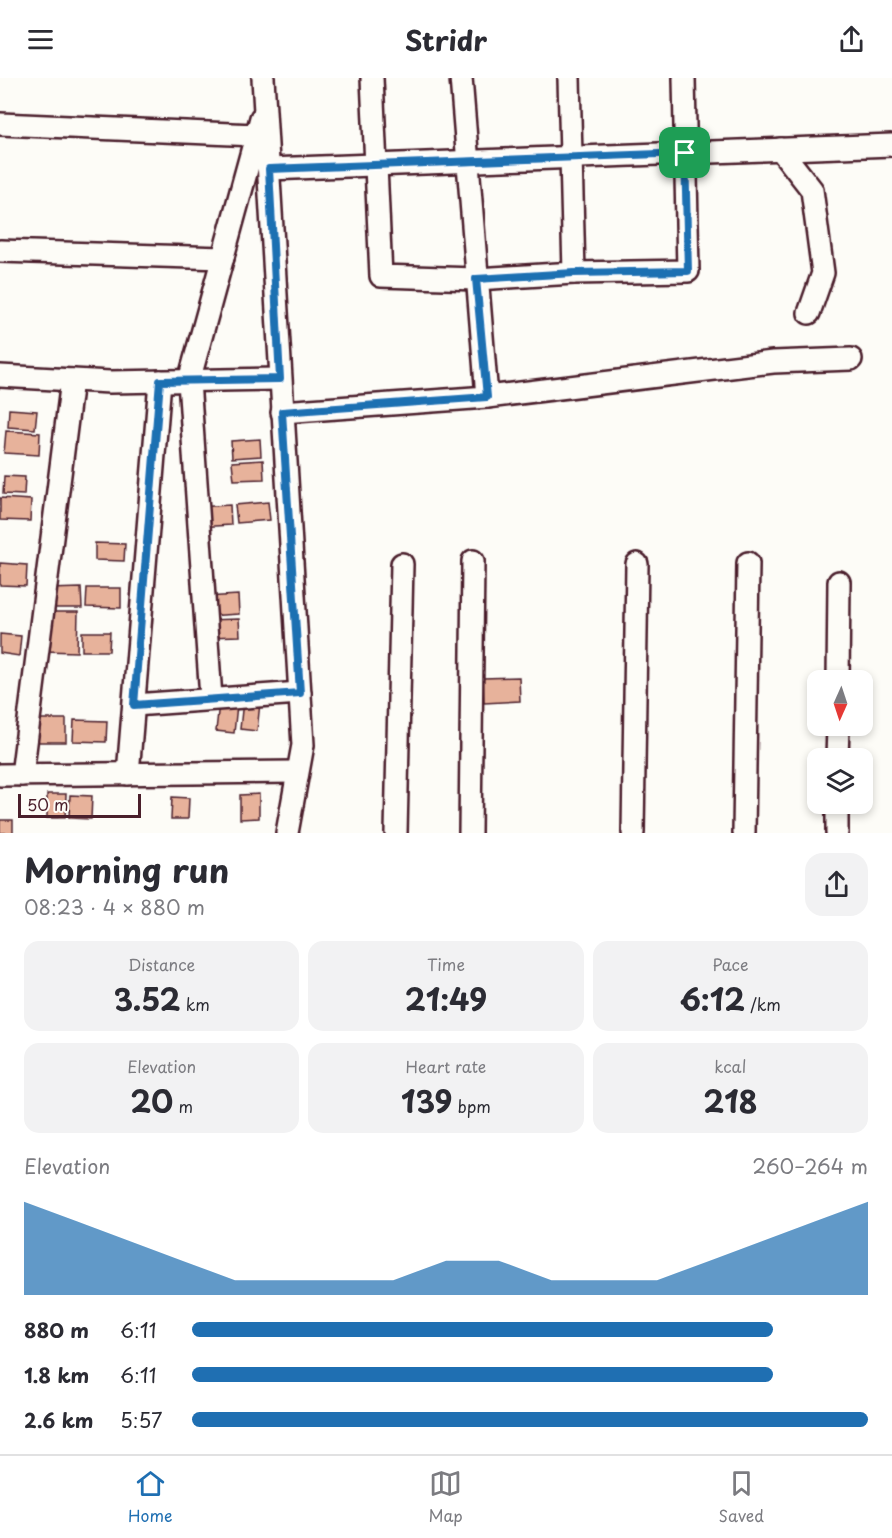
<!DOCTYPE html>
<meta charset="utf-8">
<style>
:root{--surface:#fff;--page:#f2f2f3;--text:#2b2b33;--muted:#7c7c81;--line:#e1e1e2;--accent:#1f6fb2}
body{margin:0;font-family:"Playpen Sans",sans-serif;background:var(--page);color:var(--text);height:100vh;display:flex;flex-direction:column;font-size:22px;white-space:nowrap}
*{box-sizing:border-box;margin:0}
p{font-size:20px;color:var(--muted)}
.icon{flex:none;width:33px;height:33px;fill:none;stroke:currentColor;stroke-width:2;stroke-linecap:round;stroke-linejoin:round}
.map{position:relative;height:755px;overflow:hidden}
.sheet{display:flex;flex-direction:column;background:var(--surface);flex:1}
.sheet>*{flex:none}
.needle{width:39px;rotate:183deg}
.controls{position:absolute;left:807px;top:592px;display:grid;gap:12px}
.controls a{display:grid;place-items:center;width:66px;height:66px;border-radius:12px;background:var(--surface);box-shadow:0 3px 9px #0003;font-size:30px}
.scale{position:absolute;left:18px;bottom:15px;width:123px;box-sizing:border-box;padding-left:6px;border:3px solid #4a1f2b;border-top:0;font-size:16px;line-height:21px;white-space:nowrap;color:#4a1f2b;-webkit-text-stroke:4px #fdfcf7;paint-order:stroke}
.pin{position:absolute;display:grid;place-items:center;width:51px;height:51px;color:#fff;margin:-26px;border-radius:12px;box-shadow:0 3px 9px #0006}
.round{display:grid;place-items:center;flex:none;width:63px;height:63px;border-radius:18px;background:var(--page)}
.summary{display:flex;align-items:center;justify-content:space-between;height:102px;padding:0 24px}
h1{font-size:33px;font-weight:700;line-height:45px}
.metrics{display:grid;grid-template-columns:repeat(3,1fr);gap:9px;height:102px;padding:6px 24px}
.metrics div{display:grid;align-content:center;border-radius:15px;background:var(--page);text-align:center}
.metrics b{font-size:30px;font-weight:700}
.metrics small{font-size:16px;font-weight:400}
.metrics p{font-size:16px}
.chart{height:168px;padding:12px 24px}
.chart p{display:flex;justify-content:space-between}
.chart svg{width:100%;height:108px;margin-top:6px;fill:var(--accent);opacity:.7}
ul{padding:0 24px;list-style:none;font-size:20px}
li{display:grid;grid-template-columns:96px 72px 1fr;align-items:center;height:45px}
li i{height:15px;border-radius:8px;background:var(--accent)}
header{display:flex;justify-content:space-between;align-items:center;height:78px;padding:0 24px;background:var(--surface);font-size:27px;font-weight:700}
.tab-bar{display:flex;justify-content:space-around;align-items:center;height:84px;border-top:2px solid var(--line);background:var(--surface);font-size:16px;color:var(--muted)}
.tab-bar a{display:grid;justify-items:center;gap:3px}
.tab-bar .active{color:var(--accent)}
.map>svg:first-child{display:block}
.building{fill:#e7b29b;stroke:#4a1f2b;stroke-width:1.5}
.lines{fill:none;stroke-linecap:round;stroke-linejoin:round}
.minor-casing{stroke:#4a1f2b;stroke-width:26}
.minor{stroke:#fdfcf7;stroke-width:21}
.route-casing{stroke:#fff;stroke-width:12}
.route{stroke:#1f6fb2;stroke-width:8}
</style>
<header><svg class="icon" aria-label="menu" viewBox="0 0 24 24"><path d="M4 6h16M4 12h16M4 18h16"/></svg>Stridr<svg class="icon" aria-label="share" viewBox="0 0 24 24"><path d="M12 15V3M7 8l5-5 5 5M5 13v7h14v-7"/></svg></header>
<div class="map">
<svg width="892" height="755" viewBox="0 0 892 755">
<rect width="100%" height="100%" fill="#fdfcf7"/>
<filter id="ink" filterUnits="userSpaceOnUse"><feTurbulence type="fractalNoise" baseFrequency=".0167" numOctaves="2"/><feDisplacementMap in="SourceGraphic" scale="12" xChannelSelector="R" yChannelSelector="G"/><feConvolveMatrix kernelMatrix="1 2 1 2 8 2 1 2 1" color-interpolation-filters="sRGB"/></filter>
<g filter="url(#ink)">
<g class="building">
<path d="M9,331L37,333L35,351L8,349Z"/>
<path d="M6,353L40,355L39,377L4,375Z"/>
<path d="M260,361L261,378L232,380L231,363Z"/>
<path d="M263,382L264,401L234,402L232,384Z"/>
<path d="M4,398L25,399L24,417L3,416Z"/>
<path d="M0,420L31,422L30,443L0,442Z"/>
<path d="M268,424L270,442L237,445L235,427Z"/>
<path d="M230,427L231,447L198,449L197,429Z"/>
<path d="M95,465L125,466L124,483L95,482Z"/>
<path d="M0,485L27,487L26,508L0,507Z"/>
<path d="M81,510L82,530H48V511Z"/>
<path d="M87,510H121V530L86,529Z"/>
<path d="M238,517L239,536L207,538L206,519Z"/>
<path d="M44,534H78L77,574L44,573Z"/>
<path d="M239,541L240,558L205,559V542Z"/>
<path d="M82,554H110L109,573H82Z"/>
<path d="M0,556L21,558L19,578L0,575Z"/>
<path d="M519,599L520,623L484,625L483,600Z"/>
<path d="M243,623L260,625L257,653L240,651Z"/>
<path d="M219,625L237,627L234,655L216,653Z"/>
<rect x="33" y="641" width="33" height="23"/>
<path d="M74,642L107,643L106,664L73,663Z"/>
<path d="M47,716H66L65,740H47Z"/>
<path d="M259,716V740L240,741V717Z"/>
<path d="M70,717L92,718L91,741L69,740Z"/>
<path d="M172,719L189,720L188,741H171Z"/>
<rect x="0" y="742" width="13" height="13"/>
</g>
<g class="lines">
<g class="minor-casing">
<g id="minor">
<path d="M263,0L303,667L287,755"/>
<path d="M372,0L381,198L476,201L574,195L569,0"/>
<path d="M461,0L487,319"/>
<path d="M0,46L255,57"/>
<path d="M780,71L812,112L823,195L809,235"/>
<path d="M269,91L892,67"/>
<path d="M0,173L223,180"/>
<path d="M574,195L688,193L684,0"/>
<path d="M0,298L110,304L280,301"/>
<path d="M282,334L487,319L773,284L851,281"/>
<path d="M838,603L839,504"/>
<path d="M211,620L189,303L261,40"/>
<path d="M134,627L300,615"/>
<path d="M837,681L838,648"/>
<path d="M128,696L160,303"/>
<path d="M0,697L296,694"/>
<path d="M22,697L72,302"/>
<path d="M396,755L402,486"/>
<path d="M470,755L473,483"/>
<path d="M633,755L637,486"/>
<path d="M744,755L748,485"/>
<path d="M837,755V726"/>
</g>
</g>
<use href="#minor" class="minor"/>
</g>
</g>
<g class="lines" filter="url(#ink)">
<g class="route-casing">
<path id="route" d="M685,75L688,193L574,195L476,201L487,319L282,334L300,615L134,627L160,303L280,301L269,91Z"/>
</g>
<use href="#route" class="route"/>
</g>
</svg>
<div class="controls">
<a><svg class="needle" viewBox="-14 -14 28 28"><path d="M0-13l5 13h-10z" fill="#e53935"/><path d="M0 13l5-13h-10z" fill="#7c7c81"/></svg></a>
<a><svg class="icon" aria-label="layers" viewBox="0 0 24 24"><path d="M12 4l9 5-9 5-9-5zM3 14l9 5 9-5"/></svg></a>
</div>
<div class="scale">50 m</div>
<div class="pin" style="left:685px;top:75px;background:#1e9e55"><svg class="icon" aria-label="arrive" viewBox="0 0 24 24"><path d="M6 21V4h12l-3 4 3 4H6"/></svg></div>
</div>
<section class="sheet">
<div class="summary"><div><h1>Morning run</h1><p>08:23 · 4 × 880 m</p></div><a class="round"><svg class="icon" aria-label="share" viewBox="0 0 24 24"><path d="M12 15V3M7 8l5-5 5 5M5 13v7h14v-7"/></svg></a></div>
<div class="metrics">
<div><p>Distance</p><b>3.52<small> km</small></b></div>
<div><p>Time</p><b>21:49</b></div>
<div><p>Pace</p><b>6:12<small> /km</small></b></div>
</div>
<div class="metrics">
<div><p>Elevation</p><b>20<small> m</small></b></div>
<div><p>Heart rate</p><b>139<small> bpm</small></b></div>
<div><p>kcal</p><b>218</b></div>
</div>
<div class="chart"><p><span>Elevation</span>260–264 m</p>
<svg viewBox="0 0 160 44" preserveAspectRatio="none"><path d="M0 44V6L10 14L20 22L30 30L40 38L50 38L60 38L70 38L80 30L90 30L100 38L110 38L120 38L130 30L140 22L150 14L160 6V44z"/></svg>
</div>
<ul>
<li><b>880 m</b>6:11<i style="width:86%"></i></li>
<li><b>1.8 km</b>6:11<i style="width:86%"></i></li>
<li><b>2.6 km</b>5:57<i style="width:100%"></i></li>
</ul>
</section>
<nav class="tab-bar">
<a class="active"><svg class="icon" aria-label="home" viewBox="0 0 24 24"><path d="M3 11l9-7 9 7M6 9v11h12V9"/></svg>Home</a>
<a><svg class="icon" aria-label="map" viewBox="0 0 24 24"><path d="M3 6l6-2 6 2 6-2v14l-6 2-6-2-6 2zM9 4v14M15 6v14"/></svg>Map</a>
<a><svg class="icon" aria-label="saved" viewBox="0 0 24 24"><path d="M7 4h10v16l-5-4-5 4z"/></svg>Saved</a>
</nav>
